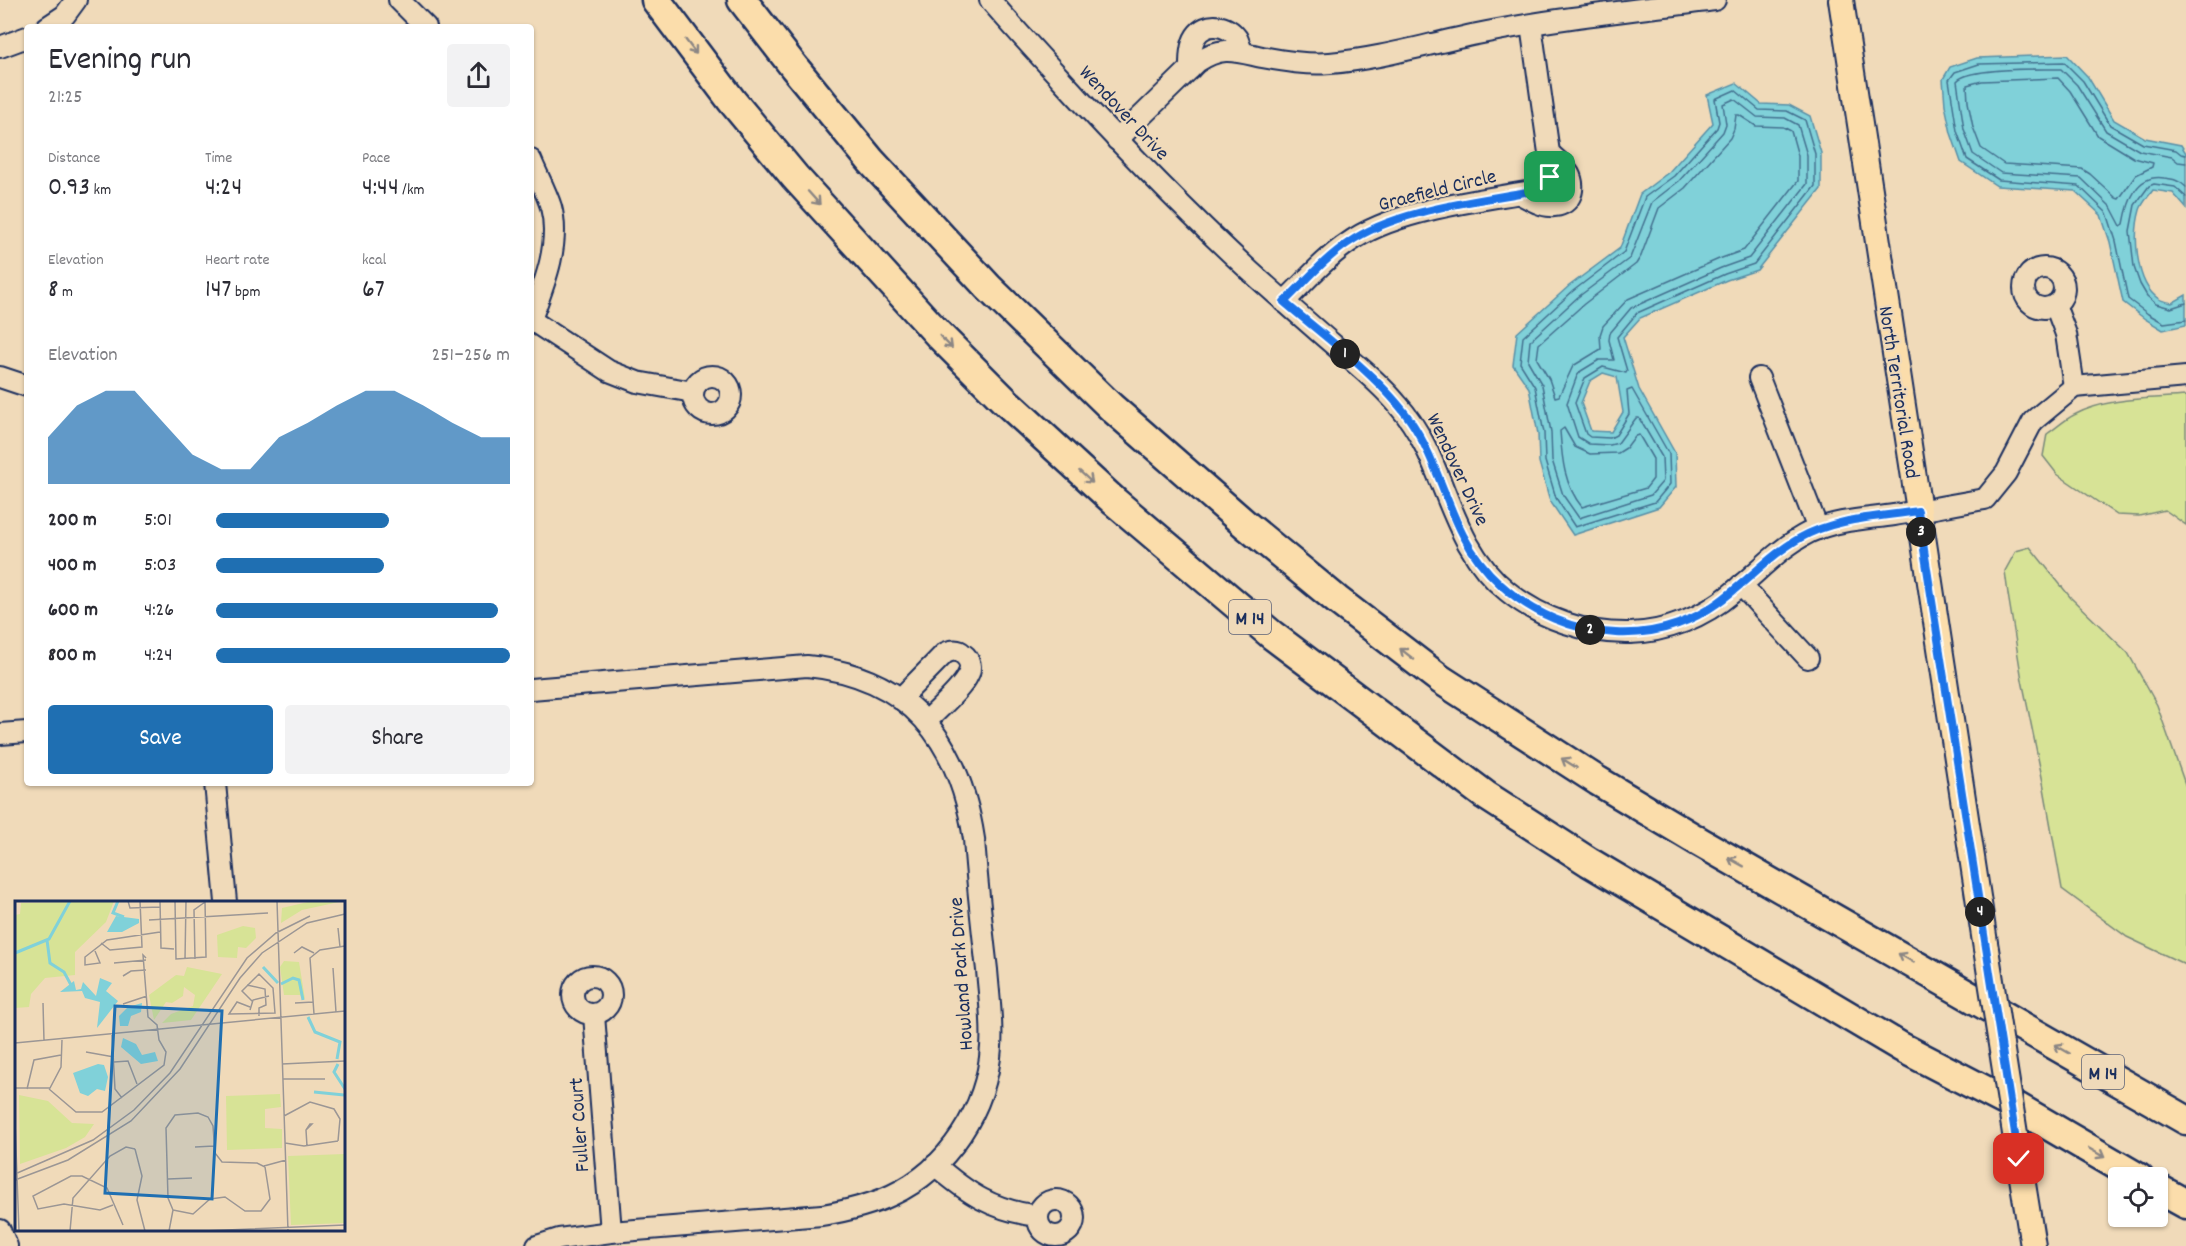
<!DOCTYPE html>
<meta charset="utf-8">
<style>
:root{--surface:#fff;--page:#f2f2f3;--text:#2b2b33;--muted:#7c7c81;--accent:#1f6fb2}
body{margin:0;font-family:Dekko,sans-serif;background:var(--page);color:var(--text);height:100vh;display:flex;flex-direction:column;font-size:22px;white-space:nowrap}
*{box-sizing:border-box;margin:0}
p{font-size:20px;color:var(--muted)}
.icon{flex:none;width:33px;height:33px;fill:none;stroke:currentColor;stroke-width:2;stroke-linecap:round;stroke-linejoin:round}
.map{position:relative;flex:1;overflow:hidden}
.drawer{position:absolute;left:24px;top:24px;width:510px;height:762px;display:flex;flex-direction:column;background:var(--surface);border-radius:6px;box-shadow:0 2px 4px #0004}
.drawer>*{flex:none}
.controls{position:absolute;left:2108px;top:1167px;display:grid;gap:12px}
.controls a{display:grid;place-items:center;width:60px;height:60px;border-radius:6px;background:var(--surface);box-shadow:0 2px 4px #0004;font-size:30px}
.pin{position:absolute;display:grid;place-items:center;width:51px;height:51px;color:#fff;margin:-26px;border-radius:12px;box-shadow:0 3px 9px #0006}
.km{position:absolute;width:30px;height:30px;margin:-15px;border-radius:50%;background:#222;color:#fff;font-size:16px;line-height:30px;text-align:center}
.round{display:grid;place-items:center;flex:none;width:63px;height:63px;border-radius:6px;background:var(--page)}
.summary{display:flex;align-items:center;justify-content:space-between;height:102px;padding:0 24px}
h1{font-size:33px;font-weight:600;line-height:45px}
.figures{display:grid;grid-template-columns:repeat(3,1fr);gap:9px;height:102px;padding:6px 24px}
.figures div{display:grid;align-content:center}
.figures b{font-size:26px;font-weight:600}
.figures small{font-size:16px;font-weight:400}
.figures p{font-size:16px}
.chart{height:168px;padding:12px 24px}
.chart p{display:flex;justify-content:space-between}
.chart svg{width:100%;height:108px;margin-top:6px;fill:var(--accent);opacity:.7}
.action{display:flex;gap:12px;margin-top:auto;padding:12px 24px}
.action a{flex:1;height:69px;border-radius:6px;background:var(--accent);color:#fff;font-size:24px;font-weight:600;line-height:69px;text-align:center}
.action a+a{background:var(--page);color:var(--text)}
ul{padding:0 24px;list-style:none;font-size:20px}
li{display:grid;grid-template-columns:96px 72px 1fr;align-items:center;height:45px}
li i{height:15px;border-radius:8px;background:var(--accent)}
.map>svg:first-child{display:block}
.green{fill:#d7e396;stroke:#79897a;stroke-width:1.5}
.water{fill:#80d1d9;stroke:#5890a8;stroke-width:1.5;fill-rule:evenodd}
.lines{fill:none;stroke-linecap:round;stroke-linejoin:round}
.shore{stroke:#43708f;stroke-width:1.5}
.minor-casing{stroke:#1b2f5e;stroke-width:24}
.major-casing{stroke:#1b2f5e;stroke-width:28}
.highway-casing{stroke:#1b2f5e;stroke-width:33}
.minor{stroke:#f0dab9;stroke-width:20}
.major{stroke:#fbddab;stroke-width:24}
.highway{stroke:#fbddab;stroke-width:28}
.major-bridge-casing{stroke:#1b2f5e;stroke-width:28;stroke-linecap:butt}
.major-bridge{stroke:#fbddab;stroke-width:24}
.oneway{stroke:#8b8684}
.route-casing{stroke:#fff;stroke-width:12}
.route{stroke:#1a73e8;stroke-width:8}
.labels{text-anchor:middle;stroke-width:4.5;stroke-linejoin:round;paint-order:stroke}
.shield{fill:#f0dab9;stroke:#5b6279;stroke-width:1.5}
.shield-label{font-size:20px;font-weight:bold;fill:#1b2f5e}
.street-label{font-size:21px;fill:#1b2f5e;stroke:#f0dab9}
.inset-river{fill:none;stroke:#80d1d9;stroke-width:3}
.inset-road{fill:none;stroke:#9b9695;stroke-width:1.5}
.view{fill:#1f6fb2;fill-opacity:0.15;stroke:#1f6fb2;stroke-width:3}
.inset-edge{fill:none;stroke:#1b2f5e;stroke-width:3}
</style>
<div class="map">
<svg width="2186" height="1246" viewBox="0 0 2186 1246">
<rect width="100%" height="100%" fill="#f0dab9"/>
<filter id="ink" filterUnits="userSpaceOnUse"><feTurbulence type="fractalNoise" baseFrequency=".0167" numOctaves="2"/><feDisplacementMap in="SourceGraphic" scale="12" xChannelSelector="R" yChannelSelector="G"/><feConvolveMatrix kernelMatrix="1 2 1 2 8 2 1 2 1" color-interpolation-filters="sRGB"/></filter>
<g filter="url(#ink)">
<g class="green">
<path d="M2186,396V525L2165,510L2139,516L2117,515L2057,474L2043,456L2047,434C2056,428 2064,420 2074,415C2107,397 2150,399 2186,396Z"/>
<path d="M2030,547L2071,598L2128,653L2157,705L2186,787V965L2127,937L2062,889L2043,782L2022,680L2008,594L2005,571L2016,551Z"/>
</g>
<g class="water">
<path d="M2067,55L2088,77L2114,120L2145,138L2181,145L2186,153V208L2173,193L2153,190C2149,196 2142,203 2140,210C2133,234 2135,284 2159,299C2162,301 2168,302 2172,303L2186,295V325L2163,330L2145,319L2123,302L2110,242L2101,215L2075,191L1997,186L1961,162L1951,133L1945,105L1943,79L1950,67L1977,58Z"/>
<path d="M1736,83L1761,104L1789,105L1810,116L1821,153V189L1757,270L1727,280L1640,318L1623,337L1639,389L1675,453L1676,487L1659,507L1573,535L1550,501L1539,462L1538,434L1529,388L1513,365L1517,333L1569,286L1620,248L1640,194L1669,172L1713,123L1707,95ZM1603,373L1617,377L1623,412L1611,432L1591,431L1581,403L1590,381Z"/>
</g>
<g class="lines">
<g class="shore">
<path d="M2058,78L2070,91L2098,136L2134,158L2153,163L2152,167L2136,175L2119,199L2116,198L2090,174L2082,169L2004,164L1981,148L1973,127L1968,102L1967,85L1982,81Z"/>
<path d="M1735,90L1759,110L1787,111L1805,120L1815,154V186L1754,264L1725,274L1637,313L1617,337L1627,371L1626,373L1603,367L1585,378L1575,403L1586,434L1590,437L1610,438L1616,435L1629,414L1627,391L1632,389L1669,454L1670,484L1655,502L1575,527L1556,498L1545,461L1544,433L1535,387L1520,363L1523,337L1573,291L1624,252L1645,197L1674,176L1717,128L1719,122L1715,99Z"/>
<path d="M1734,99L1757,117L1785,118L1798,125L1807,155V184L1749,258L1721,268L1631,308L1610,333L1609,340L1614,360H1599L1581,371L1577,376L1567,403L1578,437L1589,444L1610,445L1618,443L1636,418H1639L1662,457L1663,481L1651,495L1579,518L1563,495L1552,460L1551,432L1542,385L1528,361L1530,341L1578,297L1630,258L1652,202L1679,181L1723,132L1726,124L1723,104Z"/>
<path d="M1736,115H1739L1756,126L1783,127L1791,131L1798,156V181L1744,250L1719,259L1628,299L1603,326L1600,335L1601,349L1573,366L1559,396L1555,397L1549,379L1537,359L1539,344L1584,304L1636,264L1641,256L1659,208L1685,188L1730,138L1734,129Z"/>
<path d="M2186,155L2181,154L2176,150L2143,144L2110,125L2083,81L2064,62L1979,64L1955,72L1949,80L1957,131L1967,159L1999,180L2079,186L2107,213L2116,241L2128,299L2148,314L2164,323L2186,320"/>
<path d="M2186,163L2178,162L2172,157L2140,151L2106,131L2077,85L2061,69C2041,69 1968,67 1957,81L1964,129L1973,154L2001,173L2081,178L2111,207L2121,226L2124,224C2128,201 2136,174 2164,178C2173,179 2179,180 2186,187"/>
<path d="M2186,197L2175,187L2154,184L2149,186L2135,205L2130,231L2134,267L2140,284L2147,296L2156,304L2171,308L2186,303"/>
<path d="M1564,428L1575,447L1590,454L1618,453L1626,448L1635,436L1639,435L1653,459V479L1646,488L1582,507C1564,485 1562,459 1560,431Z"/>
</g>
<g class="minor-casing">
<g id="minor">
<path d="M399,0L426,27"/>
<path d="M990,0C1013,27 1037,53 1061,79C1122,146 1184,210 1251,272C1279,297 1307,322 1335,346C1357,365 1380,383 1398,405C1447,460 1446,542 1507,591C1541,619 1586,634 1630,633C1667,632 1704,617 1732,593C1758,572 1780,547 1810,532C1836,520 1866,519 1894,515C1925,510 1955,504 1985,499L2006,473L2033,421L2074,387L2186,377"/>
<path d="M47,27L65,15L76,0"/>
<path d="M0,47L27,37"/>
<path d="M1190,69C1190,58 1190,45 1196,36C1206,21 1227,24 1237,38C1239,42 1240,47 1242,51"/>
<path d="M1117,140L1197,62C1222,45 1235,51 1262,57C1284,61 1307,65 1330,63C1379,59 1428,44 1477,34C1555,18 1636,10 1715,0"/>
<path d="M531,160C537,175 546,191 551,207C561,244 544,285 531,319"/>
<path d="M1520,194C1529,198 1540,206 1550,206C1570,208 1577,189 1569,174C1564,165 1556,159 1549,153"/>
<circle cx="2044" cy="288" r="20"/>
<path d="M1284,302C1305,282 1324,259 1348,243C1395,209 1480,201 1537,190C1547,185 1551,179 1551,167L1531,25"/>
<path d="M2055,305L2066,334L2074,387"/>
<path d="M531,320L609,371L637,382L693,392"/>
<circle cx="712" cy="395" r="19"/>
<path d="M0,377L27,386"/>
<path d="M1759,378L1818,529"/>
<path d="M1741,585L1808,658"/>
<path d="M531,689L807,666C911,676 959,741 974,839C977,883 982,927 987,970C989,996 993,1022 991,1047C987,1109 948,1169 892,1195C869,1206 846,1211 822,1215L611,1232L559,1239L537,1246"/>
<path d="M900,699L945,653C952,650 958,649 963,654C970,659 972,668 968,675C962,689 937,710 926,722"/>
<path d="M0,734L27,732"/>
<path d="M215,783L226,902"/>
<circle cx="592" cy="995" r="19"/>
<path d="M594,1015L611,1232"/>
<path d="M935,1165C968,1194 993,1210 1037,1216"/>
<circle cx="1056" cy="1218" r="18"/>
<path d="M0,1230L7,1246"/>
</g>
</g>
<g class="major-casing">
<g id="major">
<path d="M1841,0L1986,949"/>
<path d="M2019,1159L2033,1246"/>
</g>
</g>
<g class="highway-casing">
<g id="highway">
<path d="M656,0L732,101L795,177L938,334L1004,400L1115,502L1272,635L1485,795L1589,862L1901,1047L2017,1107L2139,1178"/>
<path d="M742,0L794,67L871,161L988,287L1111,407L1246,525L1337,600L1440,679L1598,781L1700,842L2186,1120"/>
<path d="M2157,1188L2186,1204"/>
</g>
</g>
<use href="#minor" class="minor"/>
<use href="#major" class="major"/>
<use href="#highway" class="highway"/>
<g class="major-bridge-casing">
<path id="major-bridge" d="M1986,949L2019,1159"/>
</g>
<use href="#major-bridge" class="major-bridge"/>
</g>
<defs><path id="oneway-shaft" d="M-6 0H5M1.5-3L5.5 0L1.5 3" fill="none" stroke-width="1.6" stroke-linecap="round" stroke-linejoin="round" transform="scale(1.5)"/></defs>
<g class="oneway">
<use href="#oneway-shaft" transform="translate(691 47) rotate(53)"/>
<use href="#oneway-shaft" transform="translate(814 198) rotate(48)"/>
<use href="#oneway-shaft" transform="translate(946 342) rotate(45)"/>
<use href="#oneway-shaft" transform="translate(1086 477) rotate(42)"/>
<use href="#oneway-shaft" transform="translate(1407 654) rotate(-142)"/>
<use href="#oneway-shaft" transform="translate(1569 763) rotate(-148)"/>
<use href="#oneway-shaft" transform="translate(1736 862) rotate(-151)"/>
<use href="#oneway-shaft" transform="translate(1906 958) rotate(-150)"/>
<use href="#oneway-shaft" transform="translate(2062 1049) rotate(-150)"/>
<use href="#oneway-shaft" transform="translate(2097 1153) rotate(30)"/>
</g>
</g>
<g class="lines" filter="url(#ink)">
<g class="route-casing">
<path id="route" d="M1550,177L1546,184L1537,190C1480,201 1396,209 1348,243C1324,259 1305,282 1284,302C1324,336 1381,378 1410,420C1434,455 1444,498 1463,535C1501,611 1597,653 1678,624C1728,607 1756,563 1800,538C1835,518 1879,517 1918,511L2019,1159"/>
</g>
<use href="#route" class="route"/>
</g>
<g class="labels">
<g class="shield">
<rect x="1229" y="600" width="42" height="34" rx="4.5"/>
<rect x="2082" y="1055" width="42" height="34" rx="4.5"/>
</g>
<g class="shield-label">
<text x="1250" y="624">M 14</text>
<text x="2103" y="1079">M 14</text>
</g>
<g class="street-label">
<text transform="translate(1125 112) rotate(47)" y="7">Wendover Drive</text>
<text transform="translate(1437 189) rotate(-14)" y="7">Graefield Circle</text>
<text transform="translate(1900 392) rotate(81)" y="7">North Territorial Road</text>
<text transform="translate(1459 469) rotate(65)" y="7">Wendover Drive</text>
<text transform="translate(960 974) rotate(-94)" y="7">Howland Park Drive</text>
<text transform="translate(578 1125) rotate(-94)" y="7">Fuller Court</text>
</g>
</g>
<g transform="translate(15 901)">
<rect width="330" height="330" fill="#f0dab9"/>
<path d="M99,0L91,21L60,51V74L30,77L16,93L14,106L0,107V14L5,13L6,2ZM297,0L324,1L287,9L266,22L267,7ZM228,25L240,27L241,37L231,47L223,46L222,57L203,56L202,34ZM269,60L284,61L290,98L285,94H269L265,66ZM172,66L207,73L176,119L147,122L156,113L178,105L180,94L169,86L168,95L157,102L151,101L139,119L134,94L161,74L169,75ZM265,193L266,206L250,208V227L267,228V247L212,249L211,195ZM4,194L33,200L57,222L79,223L70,236L51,247L5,263ZM330,253V322L276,324L273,255Z" fill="#d7e396"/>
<path d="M101,15L124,18V22L107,31H92ZM85,77L97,82L91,90L103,100L82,127L85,101L70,97L67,90L45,91L59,80L61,89L66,88L68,81L81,95ZM127,102L126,111L116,115L113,125H105L104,115L113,106ZM108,137L121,143L127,154L140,151L143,160L126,163L106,146ZM83,163L89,164L93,176L90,190L82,188L73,195L65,192L58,172Z" fill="#80d1d9"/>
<path class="inset-river" d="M103,0L98,12L109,16M32,39L35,62L49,71L56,84M0,52L34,38L55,0M248,66L263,82M266,83L278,77L284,79L288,99M293,116L300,131L325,141L322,158M323,163L319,171L330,188M299,191L329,194"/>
<path class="inset-road" d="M113,0L115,7L145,6M145,0L146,47L159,48M160,0L161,58L191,56L190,0M262,0L273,330M134,19L253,12M323,27L325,46M86,42L95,49L127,46L125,0M80,50L85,62L70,64V56L92,39L145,31M279,52L287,46L299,52M170,58L171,0M180,58L179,9L190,1M99,62L131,59M318,67L321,111M108,75L116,70L131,69M232,84L250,88L251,104L244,107V115M28,102L29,140M280,102L298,101M108,103L132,95M235,106L222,101L214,113L260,112L258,87L244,73L227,90L237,100M235,109L238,99L254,95M299,113L295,57L305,49L330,45M97,134L100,188L107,197M0,142L330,110M71,151L99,156M99,161L113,160L122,183M267,163L330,160M268,178H310M0,187H35L46,166L47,139M12,188L19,159L46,154M34,188L61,211H87L149,164L151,151L144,139L142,124L133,116L128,54L131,57M269,215L295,201L319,208L325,218L323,240M0,220L4,330M291,229L295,223H297L291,229L292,245M270,242L289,245L323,240M180,246L199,245M120,248L127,275L122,299L130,330M249,265L271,259M0,273L78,239L119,209L155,172L232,57L261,32L295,15M153,278L177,277M0,279L53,259L116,220L165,168L225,77L247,52L292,22L330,13M98,304L85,309L49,303L23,308L18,295L56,275H67L92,287L108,324M158,309L153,297L151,227L160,214L183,212L193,216L198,225L200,252L207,261L242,262L250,266M158,309L178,313L195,298L210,296L230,310H246L255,298L250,266M55,330L58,297L95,255L111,246L120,248M154,330L158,309M188,330L330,324"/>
<path class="view" d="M100,105L207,110L197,298L90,292Z"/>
<rect width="330" height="330" class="inset-edge"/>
</g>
</svg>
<div class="controls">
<a><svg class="icon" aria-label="locate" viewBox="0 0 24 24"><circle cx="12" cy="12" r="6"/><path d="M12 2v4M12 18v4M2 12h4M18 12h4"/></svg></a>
</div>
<div class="pin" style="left:1550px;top:177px;background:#1e9e55"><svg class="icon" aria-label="arrive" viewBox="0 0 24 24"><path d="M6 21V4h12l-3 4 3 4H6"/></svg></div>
<div class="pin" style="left:2019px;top:1159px;background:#d93025"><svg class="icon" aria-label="check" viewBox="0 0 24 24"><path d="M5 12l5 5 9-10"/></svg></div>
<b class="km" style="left:1345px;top:354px">1</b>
<b class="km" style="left:1590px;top:630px">2</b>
<b class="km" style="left:1921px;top:532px">3</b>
<b class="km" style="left:1980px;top:912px">4</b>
<section class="drawer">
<div class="summary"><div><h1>Evening run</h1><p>21:25</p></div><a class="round"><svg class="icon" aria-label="share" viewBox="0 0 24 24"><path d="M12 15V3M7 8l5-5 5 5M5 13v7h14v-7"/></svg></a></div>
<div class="figures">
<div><p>Distance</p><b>0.93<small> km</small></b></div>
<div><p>Time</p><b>4:24</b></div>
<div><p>Pace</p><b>4:44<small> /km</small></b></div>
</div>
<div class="figures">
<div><p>Elevation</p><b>8<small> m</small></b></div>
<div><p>Heart rate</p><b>147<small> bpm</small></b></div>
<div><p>kcal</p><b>67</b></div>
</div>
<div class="chart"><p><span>Elevation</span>251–256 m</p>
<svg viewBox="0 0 160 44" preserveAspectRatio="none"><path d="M0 44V25L10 12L20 6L30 6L40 19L50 32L60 38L70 38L80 25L90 19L100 12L110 6L120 6L130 12L140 19L150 25L160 25V44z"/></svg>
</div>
<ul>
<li><b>200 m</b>5:01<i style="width:59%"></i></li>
<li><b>400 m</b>5:03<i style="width:57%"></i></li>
<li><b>600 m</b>4:26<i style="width:96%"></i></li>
<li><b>800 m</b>4:24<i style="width:100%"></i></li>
</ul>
<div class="action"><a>Save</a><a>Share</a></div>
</section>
</div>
